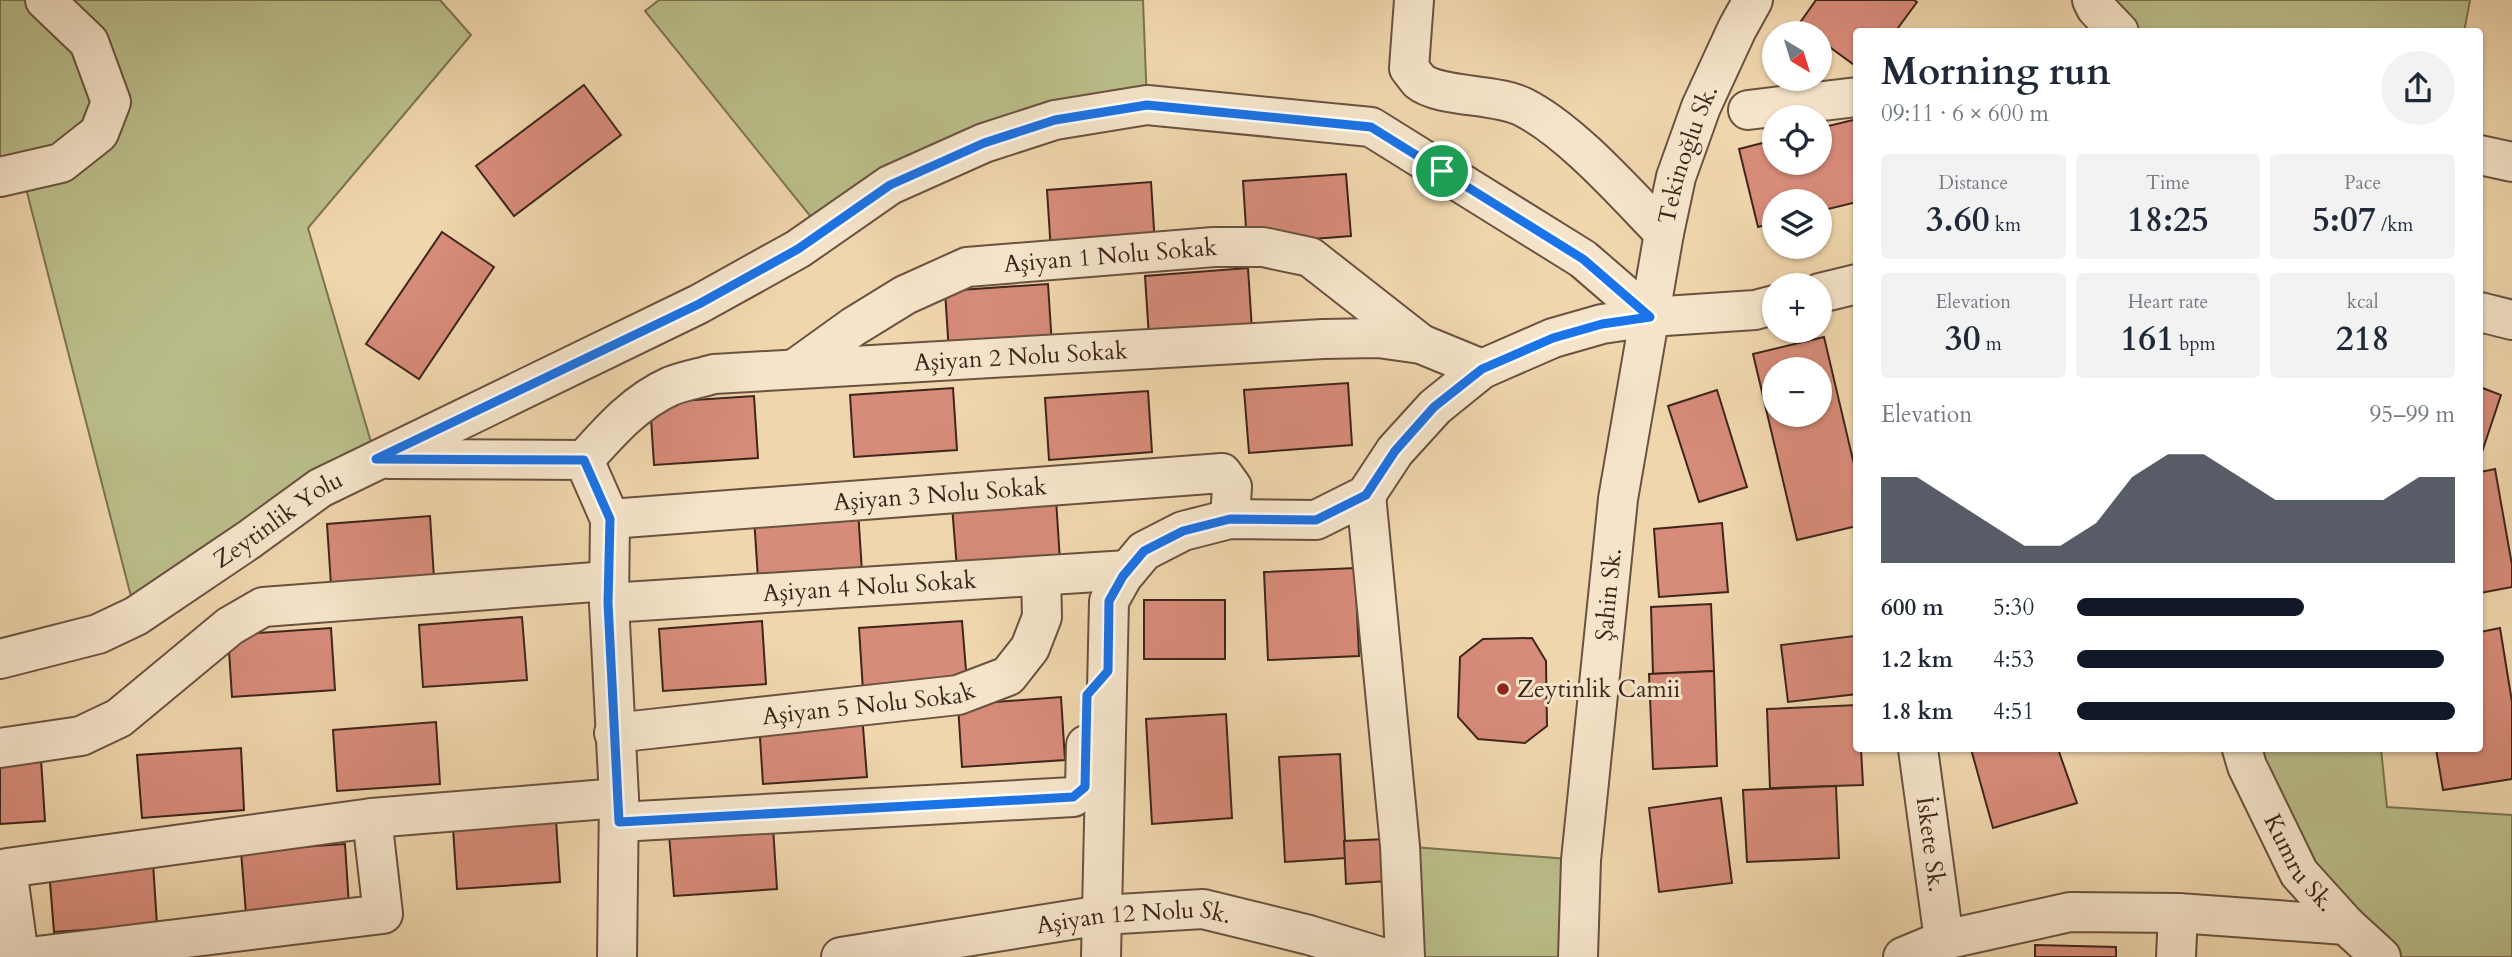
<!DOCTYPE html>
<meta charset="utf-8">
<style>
:root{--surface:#fff;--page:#f2f2f3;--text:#1f2937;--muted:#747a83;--accent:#111827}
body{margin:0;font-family:Cardo,serif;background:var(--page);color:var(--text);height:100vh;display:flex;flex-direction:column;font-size:26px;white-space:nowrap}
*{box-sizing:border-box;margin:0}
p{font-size:23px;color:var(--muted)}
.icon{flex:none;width:38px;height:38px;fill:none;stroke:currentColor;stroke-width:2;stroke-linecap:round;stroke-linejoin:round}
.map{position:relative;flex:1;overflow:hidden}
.drawer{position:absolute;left:1853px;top:28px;width:630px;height:724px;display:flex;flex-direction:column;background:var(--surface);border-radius:7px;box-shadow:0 2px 5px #0004}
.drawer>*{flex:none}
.needle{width:46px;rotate:142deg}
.controls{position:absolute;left:1762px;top:21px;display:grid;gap:14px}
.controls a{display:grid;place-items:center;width:70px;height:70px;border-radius:50%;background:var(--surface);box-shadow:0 2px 5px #0004;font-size:35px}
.pin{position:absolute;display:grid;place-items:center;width:60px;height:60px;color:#fff;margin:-30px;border:4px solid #fff;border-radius:50%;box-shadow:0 2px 7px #0007}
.round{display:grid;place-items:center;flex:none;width:74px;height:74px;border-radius:37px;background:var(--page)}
.summary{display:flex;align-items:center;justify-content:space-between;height:119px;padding:0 28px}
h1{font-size:38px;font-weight:700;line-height:52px}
.metrics{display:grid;grid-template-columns:repeat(3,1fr);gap:10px;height:119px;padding:7px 28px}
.metrics div{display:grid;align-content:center;border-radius:7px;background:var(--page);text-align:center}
.metrics b{font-size:35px;font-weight:700}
.metrics small{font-size:19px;font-weight:400}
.metrics p{font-size:19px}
.chart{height:196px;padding:14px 28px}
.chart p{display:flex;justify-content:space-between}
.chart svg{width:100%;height:126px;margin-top:7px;fill:var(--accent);opacity:.7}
ul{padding:0 28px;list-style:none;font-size:23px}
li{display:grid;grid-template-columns:112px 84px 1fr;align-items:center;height:52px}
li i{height:18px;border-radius:9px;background:var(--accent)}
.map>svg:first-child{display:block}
.green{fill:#babe8a;stroke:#7c7253;stroke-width:2}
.building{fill:#d78b79;stroke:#3e261c;stroke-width:2;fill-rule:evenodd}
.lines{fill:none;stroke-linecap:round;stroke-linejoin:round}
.minor-casing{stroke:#6a5240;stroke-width:42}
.minor{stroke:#f5e4ca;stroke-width:38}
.route-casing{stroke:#fff;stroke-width:14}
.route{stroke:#1a73e8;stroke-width:9}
.poi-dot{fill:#8f2418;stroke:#f5e4ca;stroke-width:2.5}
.labels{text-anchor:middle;stroke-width:6;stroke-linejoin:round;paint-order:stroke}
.street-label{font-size:24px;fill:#3e261c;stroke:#f5e4ca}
.poi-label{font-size:24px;fill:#3e261c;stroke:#f5e4ca;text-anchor:start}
</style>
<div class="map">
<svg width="2512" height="957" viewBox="0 0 2512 957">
<rect width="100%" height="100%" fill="#f0d6ad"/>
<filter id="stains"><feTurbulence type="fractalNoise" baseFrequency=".00286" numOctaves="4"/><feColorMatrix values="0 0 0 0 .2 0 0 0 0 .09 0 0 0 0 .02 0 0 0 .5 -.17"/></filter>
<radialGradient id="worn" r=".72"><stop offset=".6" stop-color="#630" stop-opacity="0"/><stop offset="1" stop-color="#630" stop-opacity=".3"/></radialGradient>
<g class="green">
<path d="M0,0H440L471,35L308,228L376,459L136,616L22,173L0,177Z"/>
<path d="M659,0H1143L1147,105L1055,120L823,232L645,11Z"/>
<path d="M2092,0H2470L2464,32L2119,31Z"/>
<path d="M2242,749H2381L2387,807L2512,815V957H2381L2346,925Z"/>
<path d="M1400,846L1581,860L1578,957H1405Z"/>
</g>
<g class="building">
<path d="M1816,0H1914L1917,2L1895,32H1857V67L1820,40V33H1811L1799,24Z"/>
<path d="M584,85L621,135L514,216L476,166Z"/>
<path d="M1857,119V202L1820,211V201H1774V223L1758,227L1739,149L1774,140V163H1820V128Z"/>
<path d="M1346,174L1351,236L1247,244L1243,181Z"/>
<path d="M1151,182L1155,245L1051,252L1047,190Z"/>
<path d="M442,232L494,267L419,379L366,344Z"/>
<path d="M1248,268L1252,330L1149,338L1145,276Z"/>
<path d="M1048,284L1052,346L949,353L945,291Z"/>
<path d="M1824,337L1857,477V526L1797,540L1753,354ZM1774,369H1820V415H1774Z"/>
<path d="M1348,383L1352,445L1249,453L1244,390Z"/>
<path d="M2480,387L2501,395L2480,458Z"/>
<path d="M953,388L957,450L854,457L850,395Z"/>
<path d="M1717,390L1747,487L1699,502L1668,406Z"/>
<path d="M1148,391L1152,452L1049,460L1045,398Z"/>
<path d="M754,396L758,458L654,465L650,403Z"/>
<path d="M2495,469L2512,565V587L2480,593V472Z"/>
<path d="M1056,499L1060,561L957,569L952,506Z"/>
<path d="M858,510L862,572L758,579L754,517Z"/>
<path d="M430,516L434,578L331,585L327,524Z"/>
<path d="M1722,523L1728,592L1659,597L1654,529Z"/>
<path d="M1355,568L1359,656L1268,660L1264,572Z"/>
<rect x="1144" y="600" width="81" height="59"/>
<path d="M1711,604L1714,671L1653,674L1651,607Z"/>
<path d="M522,617L527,680L423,687L419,625Z"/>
<path d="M762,621L766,684L663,691L659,629Z"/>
<path d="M962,621L967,683L863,691L859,628Z"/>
<path d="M331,628L335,690L232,697L228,635Z"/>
<path d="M2500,628L2512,702V779L2443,790L2436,749H2480V632Z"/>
<path d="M1854,636L1857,694L1788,702L1781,645Z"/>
<path d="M1532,638L1546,661L1547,726L1525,743L1478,739L1458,717L1460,657L1483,639Z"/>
<path d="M1714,671L1717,766L1653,769L1649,674Z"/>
<path d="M1061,697L1065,760L962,767L958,705Z"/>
<path d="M1857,705V749H1861L1863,785L1770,788L1767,709Z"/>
<path d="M862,714L867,777L763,784L759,722Z"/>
<path d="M1226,714L1232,818L1152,824L1146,719Z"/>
<path d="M436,722L440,784L337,791L333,730Z"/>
<path d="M241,748L244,810L142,818L137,755Z"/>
<path d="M1971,749H2058L2077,803L1993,828Z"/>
<path d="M1340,754L1346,858L1285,862L1279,757Z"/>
<path d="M41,759L45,821L0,824V762Z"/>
<path d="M1836,786L1839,858L1747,862L1743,790Z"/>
<path d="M1721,798L1732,883L1659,892L1649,808Z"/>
<path d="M556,820L560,882L457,889L453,828Z"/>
<path d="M773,827L777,889L674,896L669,834Z"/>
<path d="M1385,839L1387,881L1346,884L1344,841Z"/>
<path d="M345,844L349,906L246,914L241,851Z"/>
<path d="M153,863L157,925L54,932L49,870Z"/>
<path d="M2035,945L2116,947V957H2035Z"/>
</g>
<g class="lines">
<g class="minor-casing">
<g id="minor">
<path d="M1414,0L1409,68C1412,72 1416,77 1419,81C1440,98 1495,93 1523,107C1571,131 1626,194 1664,233"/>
<path d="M2092,0L2096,8L2119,32"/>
<path d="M1748,110L1857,97"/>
<path d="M2480,155L2512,162"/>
<path d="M0,177L61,163L99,133L111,102L89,42L45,0"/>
<path d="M1820,293L1857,284"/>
<path d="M2480,312L2512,320"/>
<path id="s1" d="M796,368L853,327L905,295L967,267L1214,247H1263L1310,257L1421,344"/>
<path d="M389,459L584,460L610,519L609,603L619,798L617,957"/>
<path id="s2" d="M584,460C610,431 635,402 671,386C684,381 700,378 714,374L1323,339L1378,338L1421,344L1482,369"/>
<path d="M1366,495L1400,846L1405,957"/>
<path id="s3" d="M610,519L1222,473L1232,487L1230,519"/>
<path id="s4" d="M609,603L1128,570"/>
<path id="s5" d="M0,659L98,634L136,616L250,539L320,488L699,304L798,249L890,185L984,143L1055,120L1147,105L1371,127L1583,259L1650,317"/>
<path id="s6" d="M614,733L958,695L1008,676L1030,648L1042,617L1041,576"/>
<path d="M0,748L81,736L119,718L230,626L263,607L608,581"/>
<path id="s7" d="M1918,749L1944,940"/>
<path id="s8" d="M2242,749L2247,766L2299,873L2346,925L2381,957"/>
<path d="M619,822L1073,797L1085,787L1086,745"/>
<path d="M19,957L7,868L372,818L619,798"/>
<path d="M29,957L383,914L372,818"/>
<path id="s9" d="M841,957L1102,915L1203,909L1309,935L1381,957"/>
<path d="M1101,957L1109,601L1123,576L1144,551L1183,531L1230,519L1316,520L1366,495L1395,451L1435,407L1482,369L1553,338L1602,324L1650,317L1755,310L1774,305"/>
<path id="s10" d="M1578,957L1581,860L1618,499L1664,233L1676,177L1701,107L1737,29L1753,0"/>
<path d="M1903,957L1944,940L2070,912L2178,913L2346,925"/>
<path d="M2176,957L2178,913"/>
</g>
</g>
<use href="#minor" class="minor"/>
</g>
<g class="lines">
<g class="route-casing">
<path id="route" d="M1147,105L1371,127L1583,259L1650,317L1602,324L1553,338L1482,369L1434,407L1395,451L1366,495L1316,520L1230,519L1183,531L1144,551L1123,576L1109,601L1108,671L1087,695L1085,787L1073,797L619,822L608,603L610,519L584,460L376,459L699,304L798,249L890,185L984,143L1055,120Z"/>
</g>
<use href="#route" class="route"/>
</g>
<circle class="poi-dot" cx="1503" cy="689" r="7"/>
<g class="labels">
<g class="street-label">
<text dy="8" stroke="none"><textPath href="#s10" startOffset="812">Tekinoğlu Sk.</textPath></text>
<text dy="8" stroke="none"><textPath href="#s1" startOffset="343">Aşiyan 1 Nolu Sokak</textPath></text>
<text dy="8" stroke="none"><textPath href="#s2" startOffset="467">Aşiyan 2 Nolu Sokak</textPath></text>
<text dy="8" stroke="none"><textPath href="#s3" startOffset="331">Aşiyan 3 Nolu Sokak</textPath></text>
<text dy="8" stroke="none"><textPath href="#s5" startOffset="315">Zeytinlik Yolu</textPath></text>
<text dy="8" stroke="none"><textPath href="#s4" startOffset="261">Aşiyan 4 Nolu Sokak</textPath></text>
<text dy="8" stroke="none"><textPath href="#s10" startOffset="364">Şahin Sk.</textPath></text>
<text dy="8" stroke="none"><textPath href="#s6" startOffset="256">Aşiyan 5 Nolu Sokak</textPath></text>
<text dy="8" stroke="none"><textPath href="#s7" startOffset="96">İskete Sk.</textPath></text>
<text dy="8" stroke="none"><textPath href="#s8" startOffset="128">Kumru Sk.</textPath></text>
<text dy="8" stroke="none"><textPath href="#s9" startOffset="296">Aşiyan 12 Nolu Sk.</textPath></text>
</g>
<g class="poi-label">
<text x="1517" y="697">Zeytinlik Camii</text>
</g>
</g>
<rect width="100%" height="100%" filter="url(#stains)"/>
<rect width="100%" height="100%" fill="url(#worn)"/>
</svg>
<div class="controls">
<a><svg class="needle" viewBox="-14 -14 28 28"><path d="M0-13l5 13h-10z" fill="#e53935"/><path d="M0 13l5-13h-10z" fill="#747a83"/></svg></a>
<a><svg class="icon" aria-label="locate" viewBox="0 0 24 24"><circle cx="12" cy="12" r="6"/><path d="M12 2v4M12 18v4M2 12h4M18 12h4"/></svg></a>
<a><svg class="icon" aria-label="layers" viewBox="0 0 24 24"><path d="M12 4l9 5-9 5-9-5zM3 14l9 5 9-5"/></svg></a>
<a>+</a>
<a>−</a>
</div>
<div class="pin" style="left:1442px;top:171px;background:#1e9e55"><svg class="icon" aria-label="arrive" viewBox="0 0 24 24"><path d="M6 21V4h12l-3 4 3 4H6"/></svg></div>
<section class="drawer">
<div class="summary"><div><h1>Morning run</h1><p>09:11 · 6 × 600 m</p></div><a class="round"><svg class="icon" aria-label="share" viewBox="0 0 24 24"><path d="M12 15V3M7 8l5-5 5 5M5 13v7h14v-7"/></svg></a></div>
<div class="metrics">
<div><p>Distance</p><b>3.60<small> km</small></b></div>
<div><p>Time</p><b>18:25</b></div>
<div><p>Pace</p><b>5:07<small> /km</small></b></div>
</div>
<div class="metrics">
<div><p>Elevation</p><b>30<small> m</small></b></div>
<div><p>Heart rate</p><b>161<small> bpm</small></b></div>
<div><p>kcal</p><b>218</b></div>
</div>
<div class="chart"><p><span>Elevation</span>95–99 m</p>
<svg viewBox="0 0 160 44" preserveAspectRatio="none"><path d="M0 44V14L10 14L20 22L30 30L40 38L50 38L60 30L70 14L80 6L90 6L100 14L110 22L120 22L130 22L140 22L150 14L160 14V44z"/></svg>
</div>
<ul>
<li><b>600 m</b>5:30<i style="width:60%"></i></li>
<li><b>1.2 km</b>4:53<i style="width:97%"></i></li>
<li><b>1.8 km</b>4:51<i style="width:100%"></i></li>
</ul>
</section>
</div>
